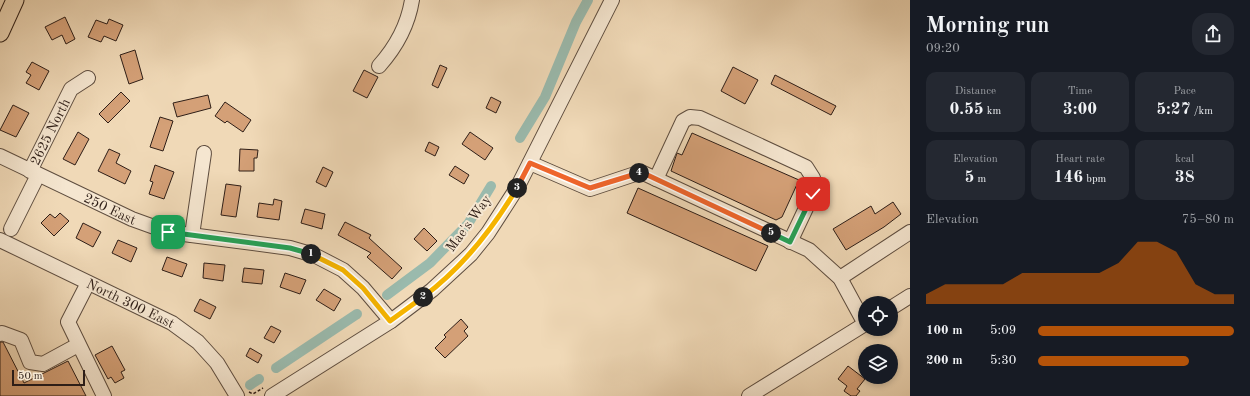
<!DOCTYPE html>
<meta charset="utf-8">
<style>
:root{--surface:#171b24;--page:#242831;--text:#f1f3f6;--muted:#9ea1a6;--accent:#b45309}
body{margin:0;font-family:"Old Standard TT",serif;background:var(--page);color:var(--text);height:100vh;display:flex;flex-direction:column;font-size:15px;white-space:nowrap}
*{box-sizing:border-box;margin:0}
p{font-size:13px;color:var(--muted)}
.icon{flex:none;width:22px;height:22px;fill:none;stroke:currentColor;stroke-width:2;stroke-linecap:round;stroke-linejoin:round}
.map{position:relative;flex:1;overflow:hidden}
.details{display:flex;flex-direction:column;background:var(--surface);width:340px}
.details>*{flex:none}
.fabs{position:absolute;left:858px;top:296px;display:grid;gap:8px}
.fabs a{display:grid;place-items:center;width:40px;height:40px;border-radius:50%;background:var(--surface);box-shadow:0 2px 6px #0003;font-size:20px}
.scale{position:absolute;left:12px;bottom:10px;width:73px;box-sizing:border-box;padding-left:4px;border:2px solid #2e1e17;border-top:0;font-size:11px;line-height:14px;white-space:nowrap;color:#2e1e17;-webkit-text-stroke:3px #f5e6d0;paint-order:stroke}
.pin{position:absolute;display:grid;place-items:center;width:34px;height:34px;color:#fff;margin:-17px;border-radius:8px;box-shadow:0 2px 6px #0006}
.km{position:absolute;width:20px;height:20px;margin:-10px;border-radius:50%;background:#222;color:#fff;font-size:11px;line-height:20px;text-align:center}
.round{display:grid;place-items:center;flex:none;width:42px;height:42px;border-radius:16px;background:var(--page)}
.overview{display:flex;align-items:center;justify-content:space-between;height:68px;padding:0 16px}
h1{font-size:22px;font-weight:700;line-height:30px}
.stats{display:grid;grid-template-columns:repeat(3,1fr);gap:6px;height:68px;padding:4px 16px}
.stats div{display:grid;align-content:center;border-radius:10px;background:var(--page);text-align:center}
.stats b{font-size:17px;font-weight:700}
.stats small{font-size:11px;font-weight:400}
.stats p{font-size:11px}
.chart{height:112px;padding:8px 16px}
.chart p{display:flex;justify-content:space-between}
.chart svg{width:100%;height:72px;margin-top:4px;fill:var(--accent);opacity:.7}
ul{padding:0 16px;list-style:none;font-size:13px}
li{display:grid;grid-template-columns:64px 48px 1fr;align-items:center;height:30px}
li i{height:10px;border-radius:5px;background:var(--accent)}
main{display:flex;flex:1;min-height:0}
.map>svg:first-child{display:block}
.lines{fill:none;stroke-linecap:round;stroke-linejoin:round}
.canal{stroke:#9abaad;stroke-width:10}
.building{fill:#d4a077;stroke:#2e1e17}
.minor-casing{stroke:#5e4d3f;stroke-width:16}
.major-casing{stroke:#2e1e17;stroke-width:19}
.path{stroke:#2e1e17;stroke-width:1.5;stroke-dasharray:3 2;stroke-linecap:butt}
.minor{stroke:#f5e6d0;stroke-width:14}
.major{stroke:#f0d9b7;stroke-width:17}
.split-1-casing{stroke:#fff;stroke-width:8}
.split-2-casing{stroke:#fff;stroke-width:8}
.split-3-casing{stroke:#fff;stroke-width:8}
.split-4-casing{stroke:#fff;stroke-width:8}
.split-5-casing{stroke:#fff;stroke-width:8}
.split-6-casing{stroke:#fff;stroke-width:8}
.split-1{stroke:#22a559;stroke-width:5}
.split-2{stroke:#f5b400;stroke-width:5}
.split-3{stroke:#f5b400;stroke-width:5}
.split-4{stroke:#f0652b;stroke-width:5}
.split-5{stroke:#f0652b;stroke-width:5}
.split-6{stroke:#22a559;stroke-width:5}
.labels{text-anchor:middle;stroke-width:4;stroke-linejoin:round;paint-order:stroke}
.street-label{font-size:14px;fill:#2e1e17;stroke:#f5e6d0}
</style>
<main>
<div class="map">
<svg width="910" height="396" viewBox="0 0 910 396">
<rect width="100%" height="100%" fill="#f0d9b7"/>
<filter id="stains"><feTurbulence type="fractalNoise" baseFrequency=".005" numOctaves="4"/><feColorMatrix values="0 0 0 0 .2 0 0 0 0 .09 0 0 0 0 .02 0 0 0 .5 -.17"/></filter>
<radialGradient id="worn" r=".72"><stop offset=".6" stop-color="#630" stop-opacity="0"/><stop offset="1" stop-color="#630" stop-opacity=".3"/></radialGradient>
<g class="lines">
<g class="canal">
<path d="M520,138L545,97L576,22L588,0"/>
<path d="M387,295L430,263L468,224L491,186"/>
<path d="M276,368L357,314"/>
<path d="M250,385L259,379"/>
</g>
</g>
<g class="building">
<path d="M65,17L75,39L66,44L62,35L52,40L45,27Z"/>
<path d="M109,19L123,25L116,41L104,36L101,42L88,37L96,20L107,24Z"/>
<path d="M135,50L143,79L129,84L120,55Z"/>
<path d="M32,62L49,71L39,90L26,83L31,75L26,72Z"/>
<path d="M440,65L447,68L438,88L432,85Z"/>
<path d="M733,67L758,80L745,104L721,91Z"/>
<path d="M364,70L378,77L367,98L353,91Z"/>
<path d="M775,75L836,106L831,115L771,84Z"/>
<path d="M121,92L130,101L108,123L99,114Z"/>
<path d="M208,95L211,108L177,117L173,103Z"/>
<path d="M491,97L501,102L496,113L486,108Z"/>
<path d="M225,102L251,120L243,132L227,121L225,123L215,116Z"/>
<path d="M13,105L29,113L16,137L0,130Z"/>
<path d="M160,117L173,121L163,151L150,147Z"/>
<path d="M78,132L89,139L75,165L63,159Z"/>
<path d="M470,132L493,148L485,160L462,144Z"/>
<path d="M692,133L799,180L782,217L776,220L671,171L677,153L682,155Z"/>
<path d="M429,142L439,147L435,156L425,151Z"/>
<path d="M109,149L120,154L116,163L131,171L125,184L98,171Z"/>
<path d="M240,149L258,150L257,158H254V171H239Z"/>
<path d="M155,165L174,172L164,199L149,194L153,182L150,181Z"/>
<path d="M455,166L469,175L464,184L449,175Z"/>
<path d="M323,167L333,172L326,187L316,182Z"/>
<path d="M226,184L241,186L236,217L221,215Z"/>
<path d="M638,188L768,246L756,271L627,213Z"/>
<path d="M274,199L282,201L279,220L257,217L259,203L273,205Z"/>
<path d="M893,202L901,214L884,227L846,250L833,229L871,206L875,214Z"/>
<path d="M305,209L325,214L322,229L301,223Z"/>
<path d="M60,213L69,221L54,236L41,223L50,214L55,218Z"/>
<path d="M345,222L371,235L369,238L402,268L392,279L367,257L371,253L338,235Z"/>
<path d="M83,223L101,232L93,247L76,238Z"/>
<path d="M424,228L437,241L427,251L414,239Z"/>
<path d="M118,240L137,248L131,262L112,253Z"/>
<path d="M167,257L187,264L182,277L162,270Z"/>
<path d="M204,263L225,265L223,281L203,278Z"/>
<path d="M244,268L264,270L262,284L242,282Z"/>
<path d="M285,273L306,280L300,294L280,287Z"/>
<path d="M324,289L341,299L334,311L316,300Z"/>
<path d="M200,299L216,307L210,319L194,311Z"/>
<path d="M461,319L468,327L464,331L468,336L445,358L435,348L446,337L444,335Z"/>
<path d="M271,326L281,331L274,343L264,338Z"/>
<path d="M0,342H3L24,383L68,361L86,396H0Z"/>
<path d="M112,346L125,370L121,372L124,378L115,383L111,377L108,379L95,355Z"/>
<path d="M250,348L262,355L258,363L246,356Z"/>
<path d="M848,366L865,379L857,389L860,391L856,396H851L844,391L847,386L838,379Z"/>
</g>
<g class="lines">
<g class="minor-casing">
<g id="minor">
<path d="M379,66C396,47 408,25 412,0"/>
<path id="s1" d="M0,156L132,219L168,232L290,248L314,255L343,270L363,288L391,321"/>
<path d="M530,163L590,189L641,172L809,250L840,278L865,324"/>
<path id="s2" d="M30,171L71,89L88,78"/>
<path d="M656,179L683,121L690,117L700,118L806,167L813,178L815,189L790,242"/>
<path d="M11,229L38,175"/>
<path d="M192,235L204,153"/>
<path id="s3" d="M0,240L172,323L198,342L217,363L237,396"/>
<path d="M840,278L910,232"/>
<path d="M88,283L68,322L104,396"/>
<path d="M891,308L910,296"/>
<path d="M0,334L2,333L21,340L30,362L43,364L78,345"/>
<path d="M272,396L391,321L432,290L471,254L488,233L517,188L612,0"/>
<path d="M749,396L865,324"/>
</g>
</g>
<g class="major-casing">
<path id="major" d="M0,33L15,0"/>
</g>
<path class="path" d="M249,392L253,394L263,388"/>
<use href="#minor" class="minor"/>
<use href="#major" class="major"/>
</g>
<g class="lines">
<g class="split-1-casing">
<path id="split-1" d="M168,232L290,248L311,254"/>
</g>
<g class="split-2-casing">
<path id="split-2" d="M311,254L343,270L363,288L390,321L423,297"/>
</g>
<g class="split-3-casing">
<path id="split-3" d="M423,297C462,268 492,230 517,188"/>
</g>
<g class="split-4-casing">
<path id="split-4" d="M517,188L530,163L590,188L639,173"/>
</g>
<g class="split-5-casing">
<path id="split-5" d="M639,173L641,172L771,233"/>
</g>
<g class="split-6-casing">
<path id="split-6" d="M771,233L790,242L813,194"/>
</g>
<use href="#split-1" class="split-1"/>
<use href="#split-2" class="split-2"/>
<use href="#split-3" class="split-3"/>
<use href="#split-4" class="split-4"/>
<use href="#split-5" class="split-5"/>
<use href="#split-6" class="split-6"/>
</g>
<g class="labels">
<g class="street-label">
<text dy="5" stroke="none"><textPath href="#s2" startOffset="44">2625 North</textPath></text>
<text dy="5" stroke="none"><textPath href="#s1" startOffset="122">250 East</textPath></text>
<text transform="translate(468 223) rotate(-54)" y="5">Mae's Way</text>
<text dy="5" stroke="none"><textPath href="#s3" startOffset="145">North 300 East</textPath></text>
</g>
</g>
<rect width="100%" height="100%" filter="url(#stains)"/>
<rect width="100%" height="100%" fill="url(#worn)"/>
</svg>
<div class="fabs">
<a><svg class="icon" aria-label="locate" viewBox="0 0 24 24"><circle cx="12" cy="12" r="6"/><path d="M12 2v4M12 18v4M2 12h4M18 12h4"/></svg></a>
<a><svg class="icon" aria-label="layers" viewBox="0 0 24 24"><path d="M12 4l9 5-9 5-9-5zM3 14l9 5 9-5"/></svg></a>
</div>
<div class="scale">50 m</div>
<div class="pin" style="left:168px;top:232px;background:#1e9e55"><svg class="icon" aria-label="arrive" viewBox="0 0 24 24"><path d="M6 21V4h12l-3 4 3 4H6"/></svg></div>
<div class="pin" style="left:813px;top:194px;background:#d93025"><svg class="icon" aria-label="check" viewBox="0 0 24 24"><path d="M5 12l5 5 9-10"/></svg></div>
<b class="km" style="left:311px;top:254px">1</b>
<b class="km" style="left:423px;top:297px">2</b>
<b class="km" style="left:517px;top:188px">3</b>
<b class="km" style="left:639px;top:173px">4</b>
<b class="km" style="left:771px;top:233px">5</b>
</div>
<section class="details">
<div class="overview"><div><h1>Morning run</h1><p>09:20</p></div><a class="round"><svg class="icon" aria-label="share" viewBox="0 0 24 24"><path d="M12 15V3M7 8l5-5 5 5M5 13v7h14v-7"/></svg></a></div>
<div class="stats">
<div><p>Distance</p><b>0.55<small> km</small></b></div>
<div><p>Time</p><b>3:00</b></div>
<div><p>Pace</p><b>5:27<small> /km</small></b></div>
</div>
<div class="stats">
<div><p>Elevation</p><b>5<small> m</small></b></div>
<div><p>Heart rate</p><b>146<small> bpm</small></b></div>
<div><p>kcal</p><b>38</b></div>
</div>
<div class="chart"><p><span>Elevation</span>75–80 m</p>
<svg viewBox="0 0 160 44" preserveAspectRatio="none"><path d="M0 44V38L10 32L20 32L30 32L40 32L50 25L60 25L70 25L80 25L90 25L100 19L110 6L120 6L130 12L140 32L150 38L160 38V44z"/></svg>
</div>
<ul>
<li><b>100 m</b>5:09<i style="width:100%"></i></li>
<li><b>200 m</b>5:30<i style="width:77%"></i></li>
</ul>
</section>
</main>
